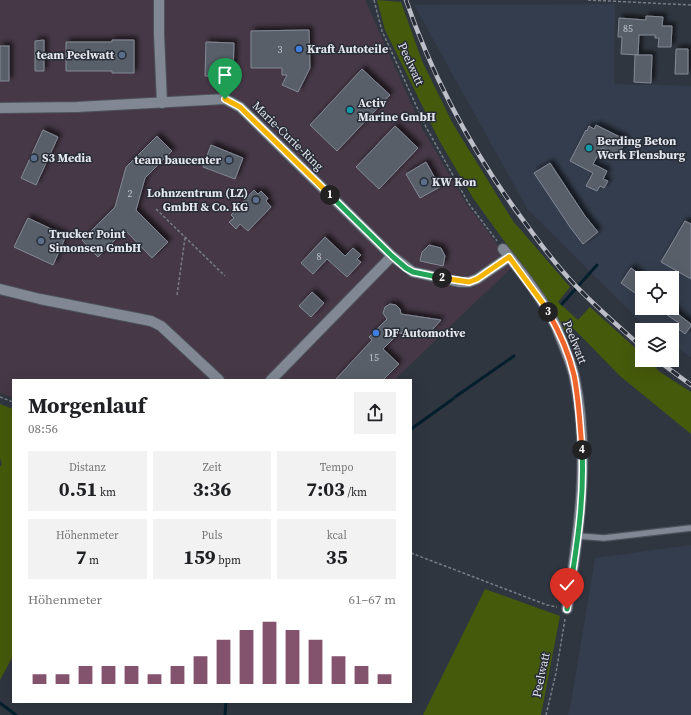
<!DOCTYPE html>
<html lang="de">
<meta charset="utf-8">
<style>
:root{--surface:#fff;--page:#f2f2f2;--text:#202124;--muted:#757577;--accent:#83526c}
body{margin:0;font-family:"Source Serif 4",serif;background:var(--page);color:var(--text);height:100vh;display:flex;flex-direction:column;font-size:15px;white-space:nowrap}
*{box-sizing:border-box;margin:0}
p{font-size:13px;color:var(--muted)}
.icon{flex:none;width:22px;height:22px;fill:none;stroke:currentColor;stroke-width:2;stroke-linecap:round;stroke-linejoin:round}
.map{position:relative;flex:1;overflow:hidden}
.side{position:absolute;left:12px;top:379px;width:400px;height:324px;display:flex;flex-direction:column;background:var(--surface);border-radius:0px;box-shadow:0 4px 16px #0002}
.side>*{flex:none}
.buttons{position:absolute;left:635px;top:271px;display:grid;gap:8px}
.buttons a{display:grid;place-items:center;width:44px;height:44px;border-radius:0px;background:var(--surface);box-shadow:0 4px 16px #0002;font-size:20px}
.pin{position:absolute;display:grid;place-items:center;width:34px;height:34px;color:#fff;margin:-41px -17px;border-radius:50% 50% 50% 0;rotate:-45deg;box-shadow:0 0 4px #0007}
.pin .icon{rotate:45deg}
.km{position:absolute;width:20px;height:20px;margin:-10px;border-radius:50%;background:#222;color:#fff;font-size:11px;line-height:20px;text-align:center}
.round{display:grid;place-items:center;flex:none;width:42px;height:42px;border-radius:0px;background:var(--page)}
.overview{display:flex;align-items:center;justify-content:space-between;height:68px;padding:0 16px}
h1{font-size:22px;font-weight:700;line-height:30px}
.stats{display:grid;grid-template-columns:repeat(3,1fr);gap:6px;height:68px;padding:4px 16px}
.stats div{display:grid;align-content:center;border-radius:0px;background:var(--page);text-align:center}
.stats b{font-size:20px;font-weight:700}
.stats small{font-size:11px;font-weight:400}
.stats p{font-size:11px}
.chart{height:112px;padding:8px 16px}
.chart p{display:flex;justify-content:space-between}
.chart svg{width:100%;height:72px;margin-top:4px;stroke:var(--accent);stroke-width:6}
.map>svg:first-child{display:block}
.commercial{fill:#463846}
.built{fill:#343d4d;fill-rule:evenodd}
.green{fill:#465a0b}
.lines{fill:none;stroke-linecap:round;stroke-linejoin:round}
.stream{stroke:#031e2c;stroke-width:3}
.building{fill:#585e69;stroke:#838996;filter:url(#shadow)}
.lane-casing{stroke:#4d525b;stroke-width:8}
.street-casing{stroke:#4d525b;stroke-width:12}
.path{stroke:#787d86;stroke-width:1.5;stroke-dasharray:3 2;stroke-linecap:butt}
.lane{stroke:#818894;stroke-width:5.5}
.street{stroke:#818894;stroke-width:10}
.rail-casing{stroke:#bcbfc7;stroke-width:4.5}
.rail{stroke:#272c36;stroke-width:3;stroke-dasharray:9;stroke-linecap:butt}
.split-1-casing{stroke:#fff;stroke-width:8}
.split-2-casing{stroke:#fff;stroke-width:8}
.split-3-casing{stroke:#fff;stroke-width:8}
.split-4-casing{stroke:#fff;stroke-width:8}
.split-5-casing{stroke:#fff;stroke-width:8}
.split-1{stroke:#f5b400;stroke-width:5}
.split-2{stroke:#22a559;stroke-width:5}
.split-3{stroke:#f5b400;stroke-width:5}
.split-4{stroke:#f0652b;stroke-width:5}
.split-5{stroke:#22a559;stroke-width:5}
.shop-dot{fill:#3f7fe0;stroke:#272c36;stroke-width:1.5}
.service-dot{fill:#5c6f8a;stroke:#272c36;stroke-width:1.5}
.culture-dot{fill:#0f9aa8;stroke:#272c36;stroke-width:1.5}
.labels{text-anchor:middle;stroke-width:3;stroke-linejoin:round;paint-order:stroke}
.number-label{font-size:10px;fill:#c1c5cd}
.poi-label{font-size:12px;font-weight:bold;fill:#e4e7ee;stroke:#272c36;text-anchor:start}
.street-label{font-size:12px;fill:#e4e7ee;stroke:#272c36}
</style>
<div class="map">
<svg width="691" height="715" viewBox="0 0 691 715">
<defs>
<filter id="shadow"><feDropShadow dx="3.5" dy="-3.5" stdDeviation="2" flood-color="#0009"/></filter>
</defs>
<rect width="100%" height="100%" fill="#303640"/>
<path class="commercial" d="M0,0H365L423,130L466,203L510,261L511,268L394,380H13V398L0,393Z"/>
<g class="built">
<path d="M615,4L614,84L691,86V357L672,345V330H650L647,328L528,210L414,5ZM642,278H672V308H642Z"/>
<path d="M691,545V715H568L571,703L595,558Z"/>
</g>
<g class="green">
<path d="M377,0L401,2L422,61L453,124L513,221L570,287L558,302L578,320L590,307L642,354V360H648L660,372L691,392V434L620,376L574,329L564,330L536,285L473,198L439,140L385,30Z"/>
<path d="M0,404L13,409V656L0,680V467L2,464L0,458Z"/>
<path d="M485,589L560,616L541,715H423Z"/>
</g>
<g class="lines">
<g class="stream">
<path d="M562,304L597,265"/>
<path d="M455,397L514,356"/>
<path d="M411,429L453,399"/>
<path d="M0,703L16,715"/>
<path d="M225,715L226,702"/>
</g>
</g>
<g class="building">
<path d="M646,16L663,17L662,26H672L671,47H658L659,38H655V35H639L638,55L621,54L622,37H618L619,18L646,20Z"/>
<path d="M309,30L310,68L298,92L282,85L287,75H282V68H251V31Z"/>
<path d="M44,40V71H35V41Z"/>
<path d="M112,40H134V73H112V71H66V42H112Z"/>
<path d="M206,42L234,43L233,77L205,76Z"/>
<rect x="0" y="46" width="9" height="35"/>
<path d="M676,49H688V74H675Z"/>
<path d="M635,55H652L651,83L634,82Z"/>
<path d="M362,69L390,95L337,151L310,125Z"/>
<path d="M596,125L626,140L618,156L602,148L593,164L607,171L603,179L608,181L604,188L600,186L597,191L586,186L593,173L570,161L586,130L587,131L589,126L594,129Z"/>
<path d="M395,126L418,148L379,189L356,167Z"/>
<path d="M43,130L58,137L36,185L21,178Z"/>
<path d="M157,136L172,151L145,178L136,210L168,242L152,258L125,230L98,257L82,240L115,207L126,167Z"/>
<path d="M211,145L243,158L235,179L203,167Z"/>
<path d="M426,162L440,187L420,198L406,174Z"/>
<path d="M550,163L585,216L598,232L583,244L570,227L534,173Z"/>
<path d="M254,190L258,194L261,191L268,198L266,201L271,207L248,231L240,224L236,229L229,222L234,218L231,215Z"/>
<path d="M28,218L66,236L53,265L14,247Z"/>
<path d="M685,221L691,224V279L661,262Z"/>
<path d="M325,237L345,256L353,248L361,255L357,259L361,262L347,277L327,259L313,274L301,263Z"/>
<path d="M429,245L441,248L445,256L443,266L420,261L422,252Z"/>
<path d="M631,268L642,276V298L621,283Z"/>
<path d="M312,292L324,303L311,317L299,306Z"/>
<path d="M390,304L396,305L400,309L401,314L441,320L425,338L399,333L383,349L399,364L383,380H335L372,340L369,337L387,319L383,313L385,307Z"/>
<path d="M657,308H676L674,311L691,324V326L685,334L676,327L679,323Z"/>
</g>
<g class="lines">
<g class="lane-casing">
<path id="lane" d="M578,536L604,538L691,528"/>
</g>
<g class="street-casing">
<g id="street">
<path d="M159,0V34L162,103"/>
<path d="M0,108L77,107L225,99L240,107L392,256L413,272L460,282H469L477,279L509,257"/>
<path d="M503,249C522,273 543,299 556,326C562,342 570,359 574,375C591,453 579,532 567,609"/>
<path d="M0,289L40,299L151,321L161,326L219,380"/>
<path d="M271,380L392,256"/>
</g>
</g>
<g class="path">
<path d="M374,0L382,31L426,127L469,204L497,241"/>
<path d="M588,0L691,5"/>
<path d="M156,209L225,276"/>
<path d="M177,295L185,238"/>
<path d="M0,397L13,402"/>
<path d="M411,553L547,605L557,607"/>
<path d="M546,715L556,673L565,619"/>
</g>
<use href="#lane" class="lane"/>
<use href="#street" class="street"/>
<g class="rail-casing">
<g id="rail">
<path d="M406,0C434,81 474,155 526,224C541,245 557,266 575,285C596,307 619,327 642,347"/>
<path d="M657,360L691,385"/>
</g>
</g>
<use href="#rail" class="rail"/>
</g>
<g class="lines">
<g class="split-1-casing">
<path id="split-1" d="M225,99L240,107L330,195"/>
</g>
<g class="split-2-casing">
<path id="split-2" d="M330,195L392,256L406,268L413,272L442,278"/>
</g>
<g class="split-3-casing">
<path id="split-3" d="M442,278L469,282L477,279L509,257L542,302L548,312"/>
</g>
<g class="split-4-casing">
<path id="split-4" d="M548,312C559,331 569,354 574,375C579,400 580,425 582,450"/>
</g>
<g class="split-5-casing">
<path id="split-5" d="M567,609C575,557 585,503 582,450"/>
</g>
<use href="#split-1" class="split-1"/>
<use href="#split-2" class="split-2"/>
<use href="#split-3" class="split-3"/>
<use href="#split-4" class="split-4"/>
<use href="#split-5" class="split-5"/>
</g>
<g class="shop-dot">
<circle cx="299" cy="49" r="4"/>
<circle cx="376" cy="333" r="4"/>
</g>
<g class="service-dot">
<circle cx="122" cy="55" r="4"/>
<circle cx="34" cy="158" r="4"/>
<circle cx="229" cy="160" r="4"/>
<circle cx="424" cy="182" r="4"/>
<circle cx="256" cy="200" r="4"/>
<circle cx="41" cy="241" r="4"/>
</g>
<g class="culture-dot">
<circle cx="350" cy="110" r="4"/>
<circle cx="589" cy="148" r="4"/>
</g>
<g class="labels">
<g class="number-label">
<text x="628" y="32">85</text>
<text x="280" y="53">3</text>
<text x="130" y="197">2</text>
<text x="319" y="260">8</text>
<text x="374" y="361">15</text>
</g>
<g class="poi-label">
<text x="307" y="53">Kraft Autoteile</text>
<text x="114" y="59" text-anchor="end">team Peelwatt</text>
<text x="358" y="107">Activ<tspan x="358" dy="14">Marine GmbH</tspan></text>
<text x="597" y="145">Berding Beton<tspan x="597" dy="14">Werk Flensburg</tspan></text>
<text x="42" y="162">S3 Media</text>
<text x="221" y="164" text-anchor="end">team baucenter</text>
<text x="432" y="186">KW Kon</text>
<text x="248" y="197" text-anchor="end">Lohnzentrum (LZ)<tspan x="248" dy="14">GmbH &amp; Co. KG</tspan></text>
<text x="49" y="238">Trucker Point<tspan x="49" dy="14">Simonsen GmbH</tspan></text>
<text x="384" y="337">DF Automotive</text>
</g>
<g class="street-label">
<text transform="translate(411 64) rotate(65)" y="4">Peelwatt</text>
<text transform="translate(288 136) rotate(44)" y="4">Marie-Curie-Ring</text>
<text transform="translate(575 342) rotate(68)" y="4">Peelwatt</text>
<text transform="translate(541 675) rotate(-78)" y="4">Peelwatt</text>
</g>
</g>
</svg>
<div class="buttons">
<a><svg class="icon" aria-label="locate" viewBox="0 0 24 24"><circle cx="12" cy="12" r="6"/><path d="M12 2v4M12 18v4M2 12h4M18 12h4"/></svg></a>
<a><svg class="icon" aria-label="layers" viewBox="0 0 24 24"><path d="M12 4l9 5-9 5-9-5zM3 14l9 5 9-5"/></svg></a>
</div>
<div class="pin" style="left:225px;top:99px;background:#1e9e55"><svg class="icon" aria-label="arrive" viewBox="0 0 24 24"><path d="M6 21V4h12l-3 4 3 4H6"/></svg></div>
<div class="pin" style="left:567px;top:609px;background:#d93025"><svg class="icon" aria-label="check" viewBox="0 0 24 24"><path d="M5 12l5 5 9-10"/></svg></div>
<b class="km" style="left:330px;top:195px">1</b>
<b class="km" style="left:442px;top:278px">2</b>
<b class="km" style="left:548px;top:312px">3</b>
<b class="km" style="left:582px;top:450px">4</b>
<section class="side">
<div class="overview"><div><h1>Morgenlauf</h1><p>08:56</p></div><a class="round"><svg class="icon" aria-label="share" viewBox="0 0 24 24"><path d="M12 15V3M7 8l5-5 5 5M5 13v7h14v-7"/></svg></a></div>
<div class="stats">
<div><p>Distanz</p><b>0.51<small> km</small></b></div>
<div><p>Zeit</p><b>3:36</b></div>
<div><p>Tempo</p><b>7:03<small> /km</small></b></div>
</div>
<div class="stats">
<div><p>Höhenmeter</p><b>7<small> m</small></b></div>
<div><p>Puls</p><b>159<small> bpm</small></b></div>
<div><p>kcal</p><b>35</b></div>
</div>
<div class="chart"><p><span>Höhenmeter</span>61–67 m</p>
<svg viewBox="0 0 160 44" preserveAspectRatio="none"><path d="M5 44V38M15 44V38M25 44V33M35 44V33M45 44V33M55 44V38M65 44V33M75 44V27M85 44V17M95 44V11M105 44V6M115 44V11M125 44V17M135 44V27M145 44V33M155 44V38"/></svg>
</div>
</section>
</div>
